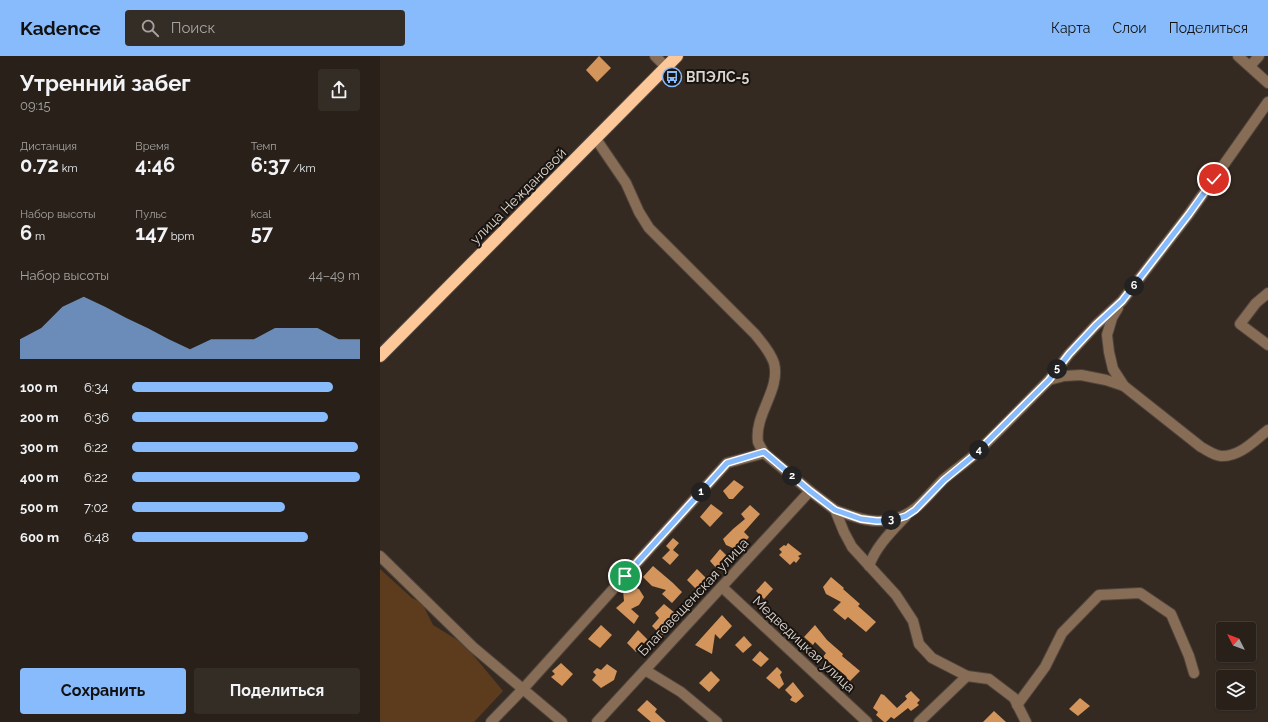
<!DOCTYPE html>
<html lang="ru">
<meta charset="utf-8">
<style>
:root{--surface:#282019;--page:#342d26;--text:#f1f3f6;--muted:#a5a3a2;--line:#443e38;--accent:#88bbfc}
body{margin:0;font-family:Raleway,sans-serif;background:var(--page);color:var(--text);height:100vh;display:flex;flex-direction:column;font-size:15px;white-space:nowrap}
*{box-sizing:border-box;margin:0}
p{font-size:13px;color:var(--muted)}
.icon{flex:none;width:22px;height:22px;fill:none;stroke:currentColor;stroke-width:2;stroke-linecap:round;stroke-linejoin:round}
.map{position:relative;flex:1;overflow:hidden}
.sheet{display:flex;flex-direction:column;background:var(--surface);width:380px}
.sheet>*{flex:none}
.needle{width:26px;rotate:312deg}
.fabs{position:absolute;left:836px;top:566px;display:grid;gap:8px}
.fabs a{display:grid;place-items:center;width:40px;height:40px;border-radius:4px;background:var(--surface);box-shadow:0 1px 3px #0004,0 0 0 1px var(--line);font-size:20px}
.pin{position:absolute;display:grid;place-items:center;width:34px;height:34px;color:#fff;margin:-17px;border:2px solid #fff;border-radius:50%;box-shadow:0 1px 4px #0007}
.km{position:absolute;width:20px;height:20px;margin:-10px;border-radius:50%;background:#222;color:#fff;font-size:11px;line-height:20px;text-align:center}
.round{display:grid;place-items:center;flex:none;width:42px;height:42px;border-radius:4px;background:var(--page)}
.headline{display:flex;align-items:center;justify-content:space-between;height:68px;padding:0 20px}
h1{font-size:22px;font-weight:700;line-height:30px}
.stats{display:grid;grid-template-columns:repeat(3,1fr);gap:6px;height:68px;padding:4px 20px}
.stats div{display:grid;align-content:center}
.stats b{font-size:20px;font-weight:700}
.stats small{font-size:11px;font-weight:400}
.stats p{font-size:11px}
.chart{height:112px;padding:8px 20px}
.chart p{display:flex;justify-content:space-between}
.chart svg{width:100%;height:72px;margin-top:4px;fill:var(--accent);opacity:.7}
.button{display:flex;gap:8px;margin-top:auto;padding:8px 20px}
.button a{flex:1;height:46px;border-radius:4px;background:var(--accent);color:#111;font-size:16px;font-weight:700;line-height:46px;text-align:center}
.button a+a{background:var(--page);color:var(--text)}
ul{padding:0 20px;list-style:none;font-size:13px}
li{display:grid;grid-template-columns:64px 48px 1fr;align-items:center;height:30px}
li i{height:10px;border-radius:5px;background:var(--accent)}
header{display:flex;align-items:center;gap:24px;box-sizing:border-box;height:56px;padding:0 20px;background:var(--accent);color:#111}
header strong{font-size:19px}
nav{display:flex;gap:22px;margin-inline-start:auto;font-size:14px}
.search{width:280px;height:36px;background:var(--page);display:flex;align-items:center;gap:10px;box-sizing:border-box;padding:0 14px;border-radius:4px;color:var(--muted);font-size:15px}
main{display:flex;flex:1;min-height:0}
.map>svg:first-child{display:block}
.green{fill:#5c3c1d}
.building{fill:#d3955c}
.lines{fill:none;stroke-linecap:round;stroke-linejoin:round}
.minor-casing{stroke:#50453d;stroke-width:12}
.highway-casing{stroke:#50453d;stroke-width:14}
.minor{stroke:#876d56;stroke-width:10}
.highway{stroke:#fcc89a;stroke-width:12}
.route-casing{stroke:#fff;stroke-width:8}
.route{stroke:#88bbfc;stroke-width:5}
.labels{text-anchor:middle;stroke-width:4;stroke-linejoin:round;paint-order:stroke}
.poi-label{font-size:14px;font-weight:bold;fill:#dcd5cf;stroke:#191410;text-anchor:start}
.street-label{font-size:14px;fill:#dcd5cf;stroke:#191410}
</style>
<header>
<strong>Kadence</strong>
<div class="search"><svg class="icon" aria-label="search" viewBox="0 0 24 24"><circle cx="10" cy="10" r="6"/><path d="M15 15l6 6"/></svg>Поиск</div>
<nav><a>Карта</a><a>Слои</a><a>Поделиться</a></nav>
</header>
<main>
<section class="sheet">
<div class="headline"><div><h1>Утренний забег</h1><p>09:15</p></div><a class="round"><svg class="icon" aria-label="share" viewBox="0 0 24 24"><path d="M12 15V3M7 8l5-5 5 5M5 13v7h14v-7"/></svg></a></div>
<div class="stats">
<div><p>Дистанция</p><b>0.72<small> km</small></b></div>
<div><p>Время</p><b>4:46</b></div>
<div><p>Темп</p><b>6:37<small> /km</small></b></div>
</div>
<div class="stats">
<div><p>Набор высоты</p><b>6<small> m</small></b></div>
<div><p>Пульс</p><b>147<small> bpm</small></b></div>
<div><p>kcal</p><b>57</b></div>
</div>
<div class="chart"><p><span>Набор высоты</span>44–49 m</p>
<svg viewBox="0 0 160 44" preserveAspectRatio="none"><path d="M0 44V32L10 25L20 12L30 6L40 12L50 19L60 25L70 32L80 38L90 32L100 32L110 32L120 25L130 25L140 25L150 32L160 32V44z"/></svg>
</div>
<ul>
<li><b>100 m</b>6:34<i style="width:88%"></i></li>
<li><b>200 m</b>6:36<i style="width:86%"></i></li>
<li><b>300 m</b>6:22<i style="width:99%"></i></li>
<li><b>400 m</b>6:22<i style="width:100%"></i></li>
<li><b>500 m</b>7:02<i style="width:67%"></i></li>
<li><b>600 m</b>6:48<i style="width:77%"></i></li>
</ul>
<div class="button"><a>Сохранить</a><a>Поделиться</a></div>
</section>
<div class="map">
<svg width="888" height="666" viewBox="0 0 888 666">
<rect width="100%" height="100%" fill="#352a21"/>
<path class="green" d="M0,513L32,542L42,547L53,569L84,588L123,635L94,666H0Z"/>
<g class="building">
<path d="M219,0L231,12L217,26L206,14Z"/>
<path d="M354,424L364,431L353,443H349L343,435Z"/>
<path d="M331,448L343,457L330,471L320,461Z"/>
<path d="M370,449L380,458L364,476L369,481L362,490L360,488L355,493L346,489L343,483L353,473L365,463L361,458Z"/>
<path d="M293,482L299,487L293,494L299,499L290,509L282,502L290,494L286,490Z"/>
<path d="M408,487L422,498L418,500L420,502L416,507L414,505L410,509L399,499L402,496L399,493L404,489L406,490Z"/>
<path d="M340,493L348,501L336,512L330,505Z"/>
<path d="M273,510L293,527L302,536L292,547L282,538L286,534L272,530L263,521Z"/>
<path d="M317,513L327,523L317,534L307,524Z"/>
<path d="M451,521L464,532L463,533L480,548L478,550L496,566L486,576L468,561L465,564L453,554L461,546L446,538L443,531Z"/>
<path d="M385,525L393,533L384,543L376,535Z"/>
<path d="M250,530L259,533L264,541L259,549L251,553L259,560L254,568L236,552L244,545L243,534Z"/>
<path d="M284,548L295,557L287,566L291,570L282,580L272,570L279,562L275,557Z"/>
<path d="M342,559L352,570L340,583L335,578L332,598L315,589Z"/>
<path d="M221,569L232,579L220,592L208,583Z"/>
<path d="M435,569L447,584L463,598L462,600L480,615L469,626L466,620L443,601L446,597L435,586L433,589L424,581Z"/>
<path d="M258,574L268,584L256,596L247,587Z"/>
<path d="M364,580L372,589L363,597L355,589Z"/>
<path d="M380,595L389,603L381,611L372,604Z"/>
<path d="M181,607L193,618L182,630L171,621L175,618L172,615Z"/>
<path d="M227,608L237,615L234,624L221,632L212,624L216,619L213,616L217,612L221,614Z"/>
<path d="M397,611L402,616L400,619L404,628L399,633L386,622Z"/>
<path d="M331,615L340,624L329,636L319,627Z"/>
<path d="M413,626L424,640L416,647L410,644L412,641L405,634Z"/>
<path d="M531,635L540,644L537,647L539,649L531,655L528,652L514,663L511,661L506,666H504L496,659L498,656L493,652L501,638L504,639L517,652L527,643L525,640Z"/>
<path d="M700,642L710,650L698,660L689,653Z"/>
<path d="M267,644L277,653L275,656L286,666H271L257,654Z"/>
<path d="M614,655L626,666H603Z"/>
</g>
<g class="lines">
<g class="minor-casing">
<g id="minor">
<path d="M275,0L286,11"/>
<path d="M858,0L888,27"/>
<path d="M870,10L879,0"/>
<path d="M216,83L246,127L259,156L269,172L375,278C382,287 390,295 394,307C401,334 374,358 378,386C379,389 382,393 384,397"/>
<path d="M888,237L876,247L860,268L888,289"/>
<path d="M738,252L732,262L727,279L729,296L733,313L744,330"/>
<path d="M669,324L689,298L716,269L742,245L809,158L888,46"/>
<path d="M455,454C474,461 494,469 514,463C536,458 548,439 563,424C573,415 584,408 594,399C619,375 644,349 669,324L684,320L701,319L726,324L744,330L821,391C827,394 833,399 841,400C860,401 875,384 888,374"/>
<path d="M0,500L93,591L182,666"/>
<path d="M489,510C496,490 512,475 526,460"/>
<path d="M342,531L487,666"/>
<path d="M265,614L301,636L337,666"/>
<path d="M637,649L665,611L682,577L719,539L760,537L791,558L809,600L814,617"/>
<path d="M111,666L143,633L347,407L384,397L430,435L455,454L464,476L472,491L516,539L533,565L539,588L552,602L587,620L609,623L634,642L646,666"/>
<path d="M217,666L430,435"/>
<path d="M539,666L587,620"/>
</g>
</g>
<g class="highway-casing">
<path id="highway" d="M0,300L297,0"/>
</g>
<use href="#minor" class="minor"/>
<use href="#highway" class="highway"/>
</g>
<g class="lines">
<g class="route-casing">
<path id="route" d="M245,520L347,407L384,396L430,435L455,454L481,463L497,465L513,464L526,460L535,454L564,424L592,401L669,324L689,298L716,269L742,245L809,158L834,123"/>
</g>
<use href="#route" class="route"/>
</g>
<defs>
<g id="bus-ring" transform="scale(1)"><circle r="9.5" fill="#191410" stroke="#88bbfc" stroke-width="1.5"/><path d="M-5-6H5V4H4V6H2V4H-2V6H-4V4H-5ZM-3.5-4V0h7V-4ZM-3.5 1.2v1.5H-2V1.2ZM2 1.2v1.5H3.5V1.2Z" fill="#88bbfc"/></g>
</defs>
<g fill-rule="evenodd">
<use href="#bus-ring" x="292" y="21"/>
</g>
<g class="labels">
<g class="poi-label">
<text x="306" y="26">ВПЭЛС-5</text>
</g>
<g class="street-label">
<text transform="translate(138 140) rotate(-45)" y="5">улица Неждановой</text>
<text transform="translate(313 541) rotate(-47)" y="5">Благовещенская улица</text>
<text transform="translate(424 588) rotate(43)" y="5">Медведицкая улица</text>
</g>
</g>
</svg>
<div class="fabs">
<a><svg class="needle" viewBox="-14 -14 28 28"><path d="M0-13l5 13h-10z" fill="#e53935"/><path d="M0 13l5-13h-10z" fill="#a5a3a2"/></svg></a>
<a><svg class="icon" aria-label="layers" viewBox="0 0 24 24"><path d="M12 4l9 5-9 5-9-5zM3 14l9 5 9-5"/></svg></a>
</div>
<div class="pin" style="left:245px;top:520px;background:#1e9e55"><svg class="icon" aria-label="arrive" viewBox="0 0 24 24"><path d="M6 21V4h12l-3 4 3 4H6"/></svg></div>
<div class="pin" style="left:834px;top:123px;background:#d93025"><svg class="icon" aria-label="check" viewBox="0 0 24 24"><path d="M5 12l5 5 9-10"/></svg></div>
<b class="km" style="left:321px;top:436px">1</b>
<b class="km" style="left:412px;top:420px">2</b>
<b class="km" style="left:511px;top:464px">3</b>
<b class="km" style="left:599px;top:394px">4</b>
<b class="km" style="left:677px;top:313px">5</b>
<b class="km" style="left:754px;top:230px">6</b>
</div>
</main>
